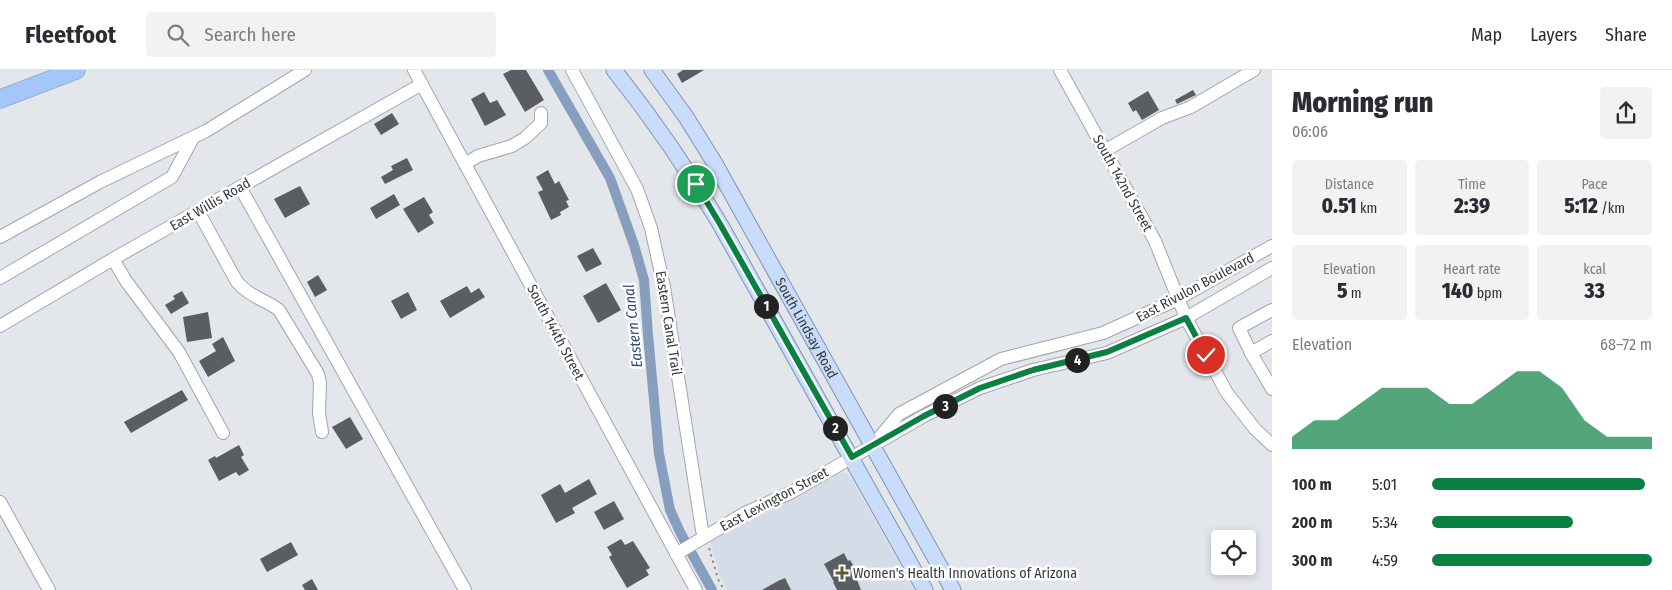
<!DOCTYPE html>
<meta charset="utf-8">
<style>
:root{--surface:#fff;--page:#f2f2f3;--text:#2b2b33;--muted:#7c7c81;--line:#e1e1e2;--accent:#0b8043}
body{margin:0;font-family:"Fira Sans Condensed",sans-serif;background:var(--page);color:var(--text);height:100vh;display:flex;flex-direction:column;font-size:19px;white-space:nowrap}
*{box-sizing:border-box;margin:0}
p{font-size:16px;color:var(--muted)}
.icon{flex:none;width:28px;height:28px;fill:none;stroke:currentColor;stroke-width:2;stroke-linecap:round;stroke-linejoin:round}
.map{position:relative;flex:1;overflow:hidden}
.drawer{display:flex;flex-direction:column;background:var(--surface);width:400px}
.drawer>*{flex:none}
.buttons{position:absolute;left:1211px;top:460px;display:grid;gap:10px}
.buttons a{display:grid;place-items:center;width:45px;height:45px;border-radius:5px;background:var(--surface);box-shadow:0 2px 8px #0003;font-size:25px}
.pin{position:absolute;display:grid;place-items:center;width:42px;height:42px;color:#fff;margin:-21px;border:2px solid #fff;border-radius:50%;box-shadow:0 1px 5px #0007}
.km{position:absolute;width:25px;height:25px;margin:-12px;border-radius:50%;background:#222;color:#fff;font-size:14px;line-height:25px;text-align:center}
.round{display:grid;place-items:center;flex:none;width:52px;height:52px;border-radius:5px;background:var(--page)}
.head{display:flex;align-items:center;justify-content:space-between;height:85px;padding:0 20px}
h1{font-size:28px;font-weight:800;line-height:38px}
.stats{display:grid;grid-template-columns:repeat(3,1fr);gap:8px;height:85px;padding:5px 20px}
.stats div{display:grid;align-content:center;border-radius:5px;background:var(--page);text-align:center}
.stats b{font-size:21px;font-weight:800}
.stats small{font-size:14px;font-weight:400}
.stats p{font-size:14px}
.chart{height:140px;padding:10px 20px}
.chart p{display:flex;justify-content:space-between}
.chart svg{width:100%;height:90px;margin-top:5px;fill:var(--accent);opacity:.7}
ul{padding:0 20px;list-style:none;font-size:16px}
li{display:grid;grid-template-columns:80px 60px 1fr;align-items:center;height:38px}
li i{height:12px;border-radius:6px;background:var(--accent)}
header{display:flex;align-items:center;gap:30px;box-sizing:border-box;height:70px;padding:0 25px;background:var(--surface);border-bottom:1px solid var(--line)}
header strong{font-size:24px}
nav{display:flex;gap:28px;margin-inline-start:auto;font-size:18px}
.search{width:350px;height:45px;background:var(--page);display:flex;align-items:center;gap:12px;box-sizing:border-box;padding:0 18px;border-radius:5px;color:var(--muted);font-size:19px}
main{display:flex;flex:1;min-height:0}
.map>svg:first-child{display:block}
.built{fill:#d4dce8}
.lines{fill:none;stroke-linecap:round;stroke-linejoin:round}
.canal{stroke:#879ebf;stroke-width:10}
.building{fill:#5a5d62}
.minor-casing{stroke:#a2a6ab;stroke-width:14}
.major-casing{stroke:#7e95b6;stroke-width:17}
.highway-casing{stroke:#7e95b6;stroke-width:19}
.path{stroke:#8e9194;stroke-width:2;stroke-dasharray:2.5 4;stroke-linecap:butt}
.minor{stroke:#fff;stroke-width:12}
.major{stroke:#c9ddfb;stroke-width:15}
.highway{stroke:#a5c6f9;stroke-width:18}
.route-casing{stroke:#fff;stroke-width:10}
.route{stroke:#0b8043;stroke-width:6}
.poi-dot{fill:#5e5d2a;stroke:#fff;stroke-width:2}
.labels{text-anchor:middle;stroke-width:5;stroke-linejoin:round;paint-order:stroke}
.street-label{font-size:14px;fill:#37393b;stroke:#fff}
.poi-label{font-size:14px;fill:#37393b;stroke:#fff;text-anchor:start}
.water-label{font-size:15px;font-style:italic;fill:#2c4b78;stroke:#fff}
</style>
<header>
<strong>Fleetfoot</strong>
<div class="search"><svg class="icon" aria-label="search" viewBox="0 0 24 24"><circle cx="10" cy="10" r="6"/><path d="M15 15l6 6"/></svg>Search here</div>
<nav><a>Map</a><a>Layers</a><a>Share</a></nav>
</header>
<main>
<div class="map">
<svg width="1272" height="520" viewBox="0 0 1272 520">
<rect width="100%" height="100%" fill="#e3e6eb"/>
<path class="built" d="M840,403H846L853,411L914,520H727L719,503L710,470L751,446L834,404Z"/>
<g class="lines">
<path class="canal" d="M548,0L610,108L634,175L644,210L648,265L659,384L670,440L681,464L712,520"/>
</g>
<g class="building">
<path d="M511,0H526L544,30L525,42L503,4Z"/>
<path d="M683,0H704L682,13L677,4Z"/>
<path d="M1193,20L1196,25L1177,34L1175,30Z"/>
<path d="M1148,21L1159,40L1142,50L1136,40L1133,42L1128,33Z"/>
<path d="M484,22L490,33L497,30L506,45L485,56L471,29Z"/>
<path d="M392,43L399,54L381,65L374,54Z"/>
<path d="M407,88L413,100L385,114L381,107L393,100L391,96Z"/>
<path d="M548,100L555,114L559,111L569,130L566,131L569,137L560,142L561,145L551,150L538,122L543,120L536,107Z"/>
<path d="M300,116L310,134L285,148L274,129Z"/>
<path d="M394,124L400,135L376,149L370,138Z"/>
<path d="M424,127L433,142L429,145L434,153L418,163L403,139Z"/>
<path d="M593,178L602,194L586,202L577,186Z"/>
<path d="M318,205L327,220L315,227L307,212Z"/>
<path d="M606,213L621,240L598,253L583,226Z"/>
<path d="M467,216L471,223L479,218L485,227L450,248L440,231Z"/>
<path d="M182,221L189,233L171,244L165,235L175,229L173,226Z"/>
<path d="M408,222L417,240L401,249L391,231Z"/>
<path d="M208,242L212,268L187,272L183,247Z"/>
<path d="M223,267L235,291L208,307L199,291L216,281L212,274Z"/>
<path d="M182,320L188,330L131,363L124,352Z"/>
<path d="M350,347L363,369L346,379L332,357Z"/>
<path d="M239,375L244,385L241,387L249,400L239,406L236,402L219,411L208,390L215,386L216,388Z"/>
<path d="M589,409L597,424L572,438L575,443L556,453L541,425L560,414L565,423Z"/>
<path d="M614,431L624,449L604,460L594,442Z"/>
<path d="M621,469L625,475L633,471L650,498L646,500L649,505L627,518L609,487L612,485L607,477Z"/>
<path d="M291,472L298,485L267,502L260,489Z"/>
<path d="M844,483L848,491L850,490L855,498L853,499L861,520H837L833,512H834L824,494Z"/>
<path d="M785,508L791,520H762L778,511Z"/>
<path d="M312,509L318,520H305L302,515Z"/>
</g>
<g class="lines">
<g class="minor-casing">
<g id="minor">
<path d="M414,0L696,520"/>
<path d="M572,0L637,119L651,158L664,217L702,460L704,466"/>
<path d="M1060,0L1155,171L1186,248L1227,323L1255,359L1272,375"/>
<path d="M1106,80L1162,48L1191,37L1254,0"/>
<path d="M465,94L478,86L512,76L525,68L541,53V43"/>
<path d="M240,117L465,520"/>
<path d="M198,141L237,212C250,227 264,229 279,240L318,304L320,313L319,343L322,362"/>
<path d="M0,167L100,112L206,61L305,0"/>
<path d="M113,189L126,211L179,282L223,363"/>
<path d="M0,208L172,107L193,68"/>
<path d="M1272,240L1239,258L1251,283L1272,271"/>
<path d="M0,256L113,189L422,14"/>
<path d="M1251,283L1272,319"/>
<path d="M879,368L899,344L1001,289L1103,263L1178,229L1272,176"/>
<path d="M0,432L49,520"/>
<path d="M676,484L745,443L792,422L924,346L980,318L1033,300L1107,283L1186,248L1272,198"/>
</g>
</g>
<g class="major-casing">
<g id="major">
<path d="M614,0C653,49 688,100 720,154L925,520"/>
<path id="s1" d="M652,0L686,47L714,92L953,520"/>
</g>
</g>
<g class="highway-casing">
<path id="highway" d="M0,29L76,0"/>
</g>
<path class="path" d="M709,478L718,509L724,520"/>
<use href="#minor" class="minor"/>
<use href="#major" class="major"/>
<use href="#highway" class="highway"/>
</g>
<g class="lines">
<g class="route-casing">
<path id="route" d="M696,114L720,154L852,387L924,346L980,318L1033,300L1107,282L1186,248L1206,285"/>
</g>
<use href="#route" class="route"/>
</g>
<path class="poi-dot" d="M839.5 495.5h5v5h5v5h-5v5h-5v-5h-5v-5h5z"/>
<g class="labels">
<g class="street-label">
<text transform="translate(1123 113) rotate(61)" y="5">South 142nd Street</text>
<text transform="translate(210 134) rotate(-30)" y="5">East Willis Road</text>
<text transform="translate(1195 217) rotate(-28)" y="5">East Rivulon Boulevard</text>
<text transform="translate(669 253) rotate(81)" y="5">Eastern Canal Trail</text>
<text dy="5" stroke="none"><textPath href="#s1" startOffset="301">South Lindsay Road</textPath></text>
<text transform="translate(556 262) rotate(62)" y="5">South 144th Street</text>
<text transform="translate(774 429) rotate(-28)" y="5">East Lexington Street</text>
</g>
<g class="poi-label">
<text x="853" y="508">Women's Health Innovations of Arizona</text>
</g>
<g class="water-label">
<text transform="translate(633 256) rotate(-96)" y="5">Eastern Canal</text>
</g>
</g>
</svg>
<div class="buttons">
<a><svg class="icon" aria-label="locate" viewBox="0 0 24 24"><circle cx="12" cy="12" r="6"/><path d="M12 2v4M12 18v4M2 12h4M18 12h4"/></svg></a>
</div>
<div class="pin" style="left:696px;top:114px;background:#1e9e55"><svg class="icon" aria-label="arrive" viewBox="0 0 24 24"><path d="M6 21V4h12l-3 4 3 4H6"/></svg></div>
<div class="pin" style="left:1206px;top:285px;background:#d93025"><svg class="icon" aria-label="check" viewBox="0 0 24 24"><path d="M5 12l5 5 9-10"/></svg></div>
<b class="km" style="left:766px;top:236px">1</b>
<b class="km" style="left:835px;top:358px">2</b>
<b class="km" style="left:945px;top:336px">3</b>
<b class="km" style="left:1077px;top:290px">4</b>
</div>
<section class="drawer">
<div class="head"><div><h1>Morning run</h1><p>06:06</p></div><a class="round"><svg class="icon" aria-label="share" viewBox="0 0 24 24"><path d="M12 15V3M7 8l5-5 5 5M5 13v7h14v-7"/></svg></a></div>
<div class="stats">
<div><p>Distance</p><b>0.51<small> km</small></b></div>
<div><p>Time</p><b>2:39</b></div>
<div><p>Pace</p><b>5:12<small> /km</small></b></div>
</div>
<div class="stats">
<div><p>Elevation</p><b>5<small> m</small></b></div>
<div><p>Heart rate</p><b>140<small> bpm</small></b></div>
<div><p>kcal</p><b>33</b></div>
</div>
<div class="chart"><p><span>Elevation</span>68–72 m</p>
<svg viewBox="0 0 160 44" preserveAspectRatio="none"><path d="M0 44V38L10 30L20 30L30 22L40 14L50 14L60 14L70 22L80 22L90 14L100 6L110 6L120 14L130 30L140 38L150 38L160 38V44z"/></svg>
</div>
<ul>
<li><b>100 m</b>5:01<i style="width:97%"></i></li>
<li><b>200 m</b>5:34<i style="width:64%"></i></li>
<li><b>300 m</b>4:59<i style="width:100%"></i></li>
</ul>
</section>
</main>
